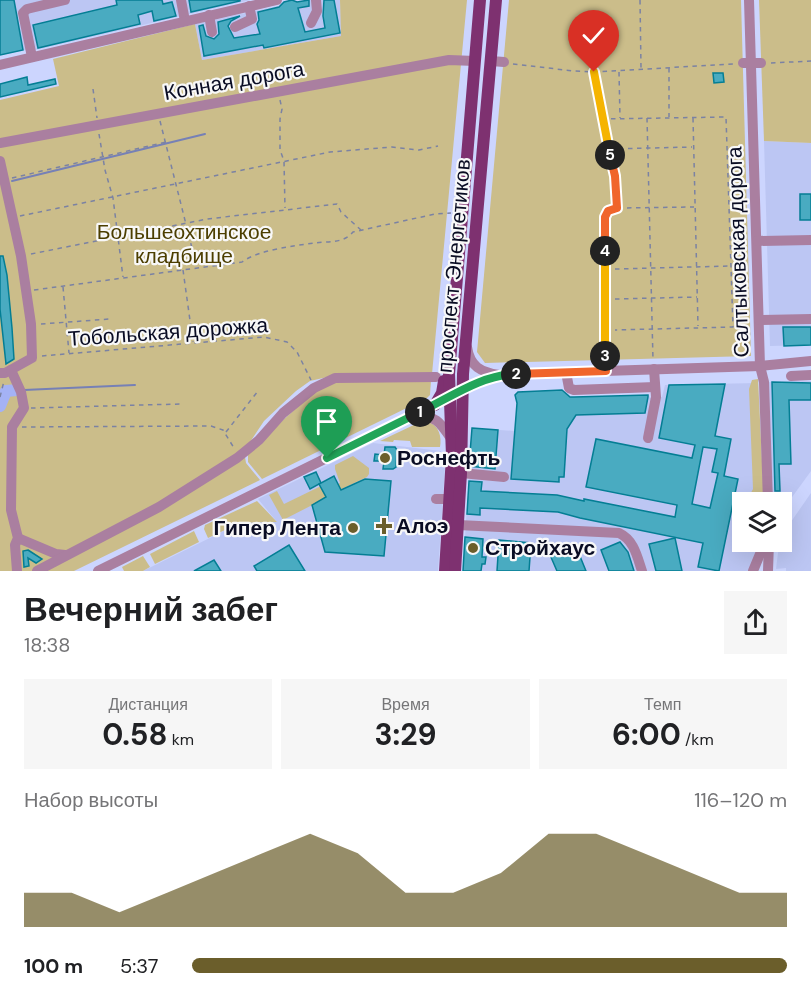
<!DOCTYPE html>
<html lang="ru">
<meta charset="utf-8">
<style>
:root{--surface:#fff;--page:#f6f6f6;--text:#202124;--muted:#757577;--accent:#6b5e2b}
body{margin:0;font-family:"DM Sans",sans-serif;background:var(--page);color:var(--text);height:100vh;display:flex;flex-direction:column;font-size:22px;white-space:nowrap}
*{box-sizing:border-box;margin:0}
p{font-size:20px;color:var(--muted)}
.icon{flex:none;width:33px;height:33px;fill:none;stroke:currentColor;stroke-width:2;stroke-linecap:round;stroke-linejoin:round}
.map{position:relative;height:571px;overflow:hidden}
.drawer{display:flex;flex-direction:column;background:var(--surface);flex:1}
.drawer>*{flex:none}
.controls{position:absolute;left:732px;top:492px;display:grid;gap:12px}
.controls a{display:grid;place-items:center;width:60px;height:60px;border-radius:0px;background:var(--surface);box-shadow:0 6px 24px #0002;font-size:30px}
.pin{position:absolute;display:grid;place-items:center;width:51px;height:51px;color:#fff;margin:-62px -26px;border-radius:50% 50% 50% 0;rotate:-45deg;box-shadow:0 0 6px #0007}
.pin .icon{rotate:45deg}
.km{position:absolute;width:30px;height:30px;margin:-15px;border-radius:50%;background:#222;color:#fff;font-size:16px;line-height:30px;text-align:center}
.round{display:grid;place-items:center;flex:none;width:63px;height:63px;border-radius:0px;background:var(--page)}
.headline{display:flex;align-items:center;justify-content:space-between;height:102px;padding:0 24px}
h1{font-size:33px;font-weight:700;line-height:45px}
.figures{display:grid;grid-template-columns:repeat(3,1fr);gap:9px;height:102px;padding:6px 24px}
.figures div{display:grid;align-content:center;border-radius:0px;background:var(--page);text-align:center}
.figures b{font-size:30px;font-weight:700}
.figures small{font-size:16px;font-weight:400}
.figures p{font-size:16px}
.chart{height:168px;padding:12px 24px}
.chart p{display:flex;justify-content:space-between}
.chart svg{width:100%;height:108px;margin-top:6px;fill:var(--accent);opacity:.7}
ul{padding:0 24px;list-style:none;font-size:20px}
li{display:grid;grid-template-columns:96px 72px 1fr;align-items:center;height:45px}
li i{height:15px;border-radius:8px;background:var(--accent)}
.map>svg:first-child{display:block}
.built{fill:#bcc6f3}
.green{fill:#cbbd8a}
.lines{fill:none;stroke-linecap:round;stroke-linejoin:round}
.stream{stroke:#7680b6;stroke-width:2}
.river{stroke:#a4b2f5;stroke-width:12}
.building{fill:#49abc1;stroke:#047e94;stroke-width:1.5;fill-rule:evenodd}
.path{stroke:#7b82a3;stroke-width:1.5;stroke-dasharray:4.5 4.5;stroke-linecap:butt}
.minor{stroke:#aa7fa0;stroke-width:10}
.major{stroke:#7e3170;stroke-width:12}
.split-1-casing{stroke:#fff;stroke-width:12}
.split-2-casing{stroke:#fff;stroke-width:12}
.split-3-casing{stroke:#fff;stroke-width:12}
.split-4-casing{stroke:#fff;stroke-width:12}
.split-5-casing{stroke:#fff;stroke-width:12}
.split-6-casing{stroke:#fff;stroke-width:12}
.split-1{stroke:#22a559;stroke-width:8}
.split-2{stroke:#22a559;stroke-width:8}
.split-3{stroke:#f0652b;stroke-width:8}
.split-4{stroke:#f5b400;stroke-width:8}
.split-5{stroke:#f0652b;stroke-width:8}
.split-6{stroke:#f5b400;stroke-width:8}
.poi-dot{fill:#6b5e2b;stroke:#f8f8f8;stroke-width:2}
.labels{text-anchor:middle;stroke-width:4.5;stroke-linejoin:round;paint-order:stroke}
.street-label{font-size:21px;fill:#090c23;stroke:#f8f8f8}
.park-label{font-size:21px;fill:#4c3e00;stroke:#f8f8f8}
.poi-label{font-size:21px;font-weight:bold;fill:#090c23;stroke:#f8f8f8;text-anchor:start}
</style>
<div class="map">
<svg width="811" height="571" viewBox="0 0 811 571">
<rect width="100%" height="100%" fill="#ccd5fe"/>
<g class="built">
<path d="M0,0H250L35,50H25L0,55Z"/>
<path d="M305,0H340L341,36L202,60L195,24Z"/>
<path d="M764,141L811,143V345L770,346Z"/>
<path d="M811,381V471L782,511V502H772L769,382Z"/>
<path d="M757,383L761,502H742V542H760L749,571H481L483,539L465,537L472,428L515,431L517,403L515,395L518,392L563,390L569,394L570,397L649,395L650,398L662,397L665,385Z"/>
<path d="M373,443L441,451L445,468L438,571H143L240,523L277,522L258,499Z"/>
<path d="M811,493V571H786V568L776,569L778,553L786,529Z"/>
</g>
<g class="green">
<path d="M340,0H467L432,374L336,375L310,381L296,391L264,421L244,451L246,463L260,480L74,571H0V100L59,86L53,59L195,24L202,60L341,36Z"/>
<path d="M509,0H741L751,356L485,363L477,352Z"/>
<path d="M759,0H811V143L764,141Z"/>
<path d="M758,379L764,502H746L753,489L749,389L752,380Z"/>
<path d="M431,380L430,395L427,398L262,479L248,462V452L315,391L336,382Z"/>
<path d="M428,422C439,425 442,437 440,447H412L410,441L394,440L393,442L380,441L418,423L419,424Z"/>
<path d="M353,456L369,468V474L367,477L327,496L325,495L326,498L283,520L269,495L277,491L284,504L321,486L325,494L326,490L340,483L335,469V465Z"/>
<path d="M257,501L277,522L240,523L208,538L204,529L205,525Z"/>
<path d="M194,531L199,542L155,564L150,554Z"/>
<path d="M143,556L150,567L143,571H124L122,567Z"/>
</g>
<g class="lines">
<g class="stream">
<path d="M12,181L205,134"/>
<path d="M24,390L135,385"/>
</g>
<path class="river" d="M0,406L6,391L17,390"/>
</g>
<g class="building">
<path d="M0,0H14L23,50L0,55Z"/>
<path d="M116,0H162L163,4L172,2L176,16L154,21L152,11L138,15L140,24L38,48L33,25L117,5Z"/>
<path d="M189,0H240V1L191,12Z"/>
<path d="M292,0L297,2L309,0V6L298,8L305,32L325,28L323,16L324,0H334L340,33L264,48L263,45L204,56L199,26L203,25L206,36L214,39L219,34L218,22L240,16L231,21L228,26L234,38L260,34L257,24L259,20L258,12L279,7L284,2Z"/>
<path d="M713,73H723L724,82L714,83Z"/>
<path d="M27,77L28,85L55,79L56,84L0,97V84Z"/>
<rect x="800" y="194" width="11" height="26"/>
<path d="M0,256H3L7,275L12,328L14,359L6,364L0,309Z"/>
<path d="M783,327H811V345L784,346Z"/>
<path d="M772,382L811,383V400H789L791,464H779L780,491H775Z"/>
<path d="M725,384L715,436L731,439L724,476L738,479L719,571L698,567L703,543L580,518L558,512L480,508V515L467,514L469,481L482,482L481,491L557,495L584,501V499L675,517L677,505L586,487L596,439L692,458L695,445L659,438L669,385ZM703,447L717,449L712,472L718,473L710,508L692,504Z"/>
<path d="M562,390L570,397H574L648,395V397L645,413L576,415L567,429L564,477H559V482L511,479L517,403L515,395L518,392Z"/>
<path d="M472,428L498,430L495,469L469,466Z"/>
<path d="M385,447H395L397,450L396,467L393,469H383L384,461H374L375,454L384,455Z"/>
<path d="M316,472L321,483L310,489L304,477Z"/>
<path d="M334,476L341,490L365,479L391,481L384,556L325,552L312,505L326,497L319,484Z"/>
<path d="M465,537L483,539L482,557H486L485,564H482L481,571H463Z"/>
<path d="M675,538L682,571H656L649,544Z"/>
<path d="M499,540L531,543L529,571H497Z"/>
<path d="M620,542L628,552L634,571H609L601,550Z"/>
<path d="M575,544L586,571H557L550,555Z"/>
<path d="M289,545L305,571H257L254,566Z"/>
<path d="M28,550L42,559L36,563L28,558L29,566L24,567L23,551Z"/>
<path d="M214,560L221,571H194Z"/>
</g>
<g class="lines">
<g class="path">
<path d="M640,0L641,68"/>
<path d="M771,63L811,61"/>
<path d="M513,64L574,71L594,72L733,64"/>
<path d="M669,68V117"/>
<path d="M619,72L620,118"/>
<path d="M594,73L615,176L617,208L610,210"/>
<path d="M93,89L97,118"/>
<path d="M280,100L282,109L280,119V150L284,161L285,208"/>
<path d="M647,118L653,360"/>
<path d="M693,118L698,326"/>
<path d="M602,119L726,117L733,327L615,330"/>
<path d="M160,121L197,268"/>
<path d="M99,134L105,170L113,198L123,277"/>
<path d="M610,149L692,147"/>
<path d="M12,178L166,142"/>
<path d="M618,208L694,207"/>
<path d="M20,216L330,152L392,147L419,150L438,146"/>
<path d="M31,254L207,219L337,204L341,212L361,230"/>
<path d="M615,269L730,266"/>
<path d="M183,270L193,342"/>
<path d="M63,287L69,353"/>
<path d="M34,290L242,262C258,250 293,246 314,243C328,241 343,244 353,232L435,214L451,213"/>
<path d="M615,299L697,297"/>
<path d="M41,324L110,319"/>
<path d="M42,356L264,337L287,342L297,352L311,380"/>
<path d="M0,397L4,381"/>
<path d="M308,405L320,426"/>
<path d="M31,408L180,404"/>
<path d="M22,427L211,426L223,430L234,448"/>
<path d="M226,432L258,391"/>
</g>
<g class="minor">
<path d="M181,0L185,21"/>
<path d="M749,0L760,366L764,382L768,502"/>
<path d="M209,15L212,32"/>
<path d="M311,23L317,11L316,0"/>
<path d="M235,27L252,19L249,6"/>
<path d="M32,57L23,13L27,9L65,0"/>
<path d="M491,61L504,62"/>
<path d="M743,63H761"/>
<path d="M0,65L277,0"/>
<path d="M0,143L449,60L475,61"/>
<path d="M0,161L21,256L31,324L32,358L5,373H0"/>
<path d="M605,217L606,371"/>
<path d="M757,241L811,240"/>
<path d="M759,320L811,319"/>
<path d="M467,347C470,367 481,372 499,375"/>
<path d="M11,370L21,392L24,408L12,427L11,510L18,538L15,545L17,571"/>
<path d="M566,372L569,388L574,390L655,387"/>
<path d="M791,376L811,375"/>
<path d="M458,392L487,379L511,374L760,366L811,361"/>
<path d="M414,415C437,416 440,422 452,440"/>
<path d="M648,438L656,397L654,369"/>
<path d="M461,473L504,477"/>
<path d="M436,499H449"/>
<path d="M458,525L619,533C634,540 637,556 642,571"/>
<path d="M18,538L56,554L65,555"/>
<path d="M37,571L159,507L237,458L259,440L283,413L314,388L335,378L436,377"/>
<path d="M98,571L442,401"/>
<path d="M753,571L765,542"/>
<path d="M768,571L769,542"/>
</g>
<g class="major">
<path d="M435,405L442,393L444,381"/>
<path d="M445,571L452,456L449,374L480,0"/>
<path d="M455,571L461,473L463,374L496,0"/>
</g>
</g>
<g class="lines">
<g class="split-1-casing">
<path id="split-1" d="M327,458L420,412"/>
</g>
<g class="split-2-casing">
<path id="split-2" d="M420,412C451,397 481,375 516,374"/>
</g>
<g class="split-3-casing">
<path id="split-3" d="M516,374L606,371L605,356"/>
</g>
<g class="split-4-casing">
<path id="split-4" d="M605,251V356"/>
</g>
<g class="split-5-casing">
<path id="split-5" d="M605,251V217L608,211L617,208L615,176L610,155"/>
</g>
<g class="split-6-casing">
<path id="split-6" d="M594,72L610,155"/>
</g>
<use href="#split-1" class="split-1"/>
<use href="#split-2" class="split-2"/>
<use href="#split-3" class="split-3"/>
<use href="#split-4" class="split-4"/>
<use href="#split-5" class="split-5"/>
<use href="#split-6" class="split-6"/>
</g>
<g class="poi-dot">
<circle cx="385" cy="458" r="6"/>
<path d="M381 517h6v6h6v6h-6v6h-6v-6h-6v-6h6z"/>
<circle cx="353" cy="528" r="6"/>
<circle cx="473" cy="548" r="6"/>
</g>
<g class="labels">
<g class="street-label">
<text transform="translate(234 81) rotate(-10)" y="7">Конная дорога</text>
<text transform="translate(738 252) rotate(-92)" y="7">Салтыковская дорога</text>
<text transform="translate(454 266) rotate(-85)" y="7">проспект Энергетиков</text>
<text transform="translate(168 332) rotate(-4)" y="7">Тобольская дорожка</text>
</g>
<g class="park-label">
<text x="184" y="239">Большеохтинское<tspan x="184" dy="24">кладбище</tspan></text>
</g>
<g class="poi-label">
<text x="397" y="465">Роснефть</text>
<text x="396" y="533">Алоэ</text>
<text x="341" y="535" text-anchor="end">Гипер Лента</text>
<text x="485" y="555">Стройхаус</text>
</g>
</g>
</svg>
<div class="controls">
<a><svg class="icon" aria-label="layers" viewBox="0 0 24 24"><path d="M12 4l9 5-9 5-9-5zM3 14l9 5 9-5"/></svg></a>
</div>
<div class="pin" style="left:327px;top:458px;background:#1e9e55"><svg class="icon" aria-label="arrive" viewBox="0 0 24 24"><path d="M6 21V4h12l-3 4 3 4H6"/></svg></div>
<div class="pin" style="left:594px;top:72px;background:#d93025"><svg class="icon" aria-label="check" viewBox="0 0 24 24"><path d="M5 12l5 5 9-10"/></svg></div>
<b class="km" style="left:420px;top:412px">1</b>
<b class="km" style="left:516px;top:374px">2</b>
<b class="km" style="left:605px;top:356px">3</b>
<b class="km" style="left:605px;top:251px">4</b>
<b class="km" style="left:610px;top:155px">5</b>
</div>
<section class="drawer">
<div class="headline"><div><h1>Вечерний забег</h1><p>18:38</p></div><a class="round"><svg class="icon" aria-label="share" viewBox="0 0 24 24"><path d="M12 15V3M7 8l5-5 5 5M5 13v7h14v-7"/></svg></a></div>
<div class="figures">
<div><p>Дистанция</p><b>0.58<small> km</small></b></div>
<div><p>Время</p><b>3:29</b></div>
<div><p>Темп</p><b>6:00<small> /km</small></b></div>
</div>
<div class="chart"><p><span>Набор высоты</span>116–120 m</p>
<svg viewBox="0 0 160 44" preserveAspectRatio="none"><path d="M0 44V30L10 30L20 38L30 30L40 22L50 14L60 6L70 14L80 30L90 30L100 22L110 6L120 6L130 14L140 22L150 30L160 30V44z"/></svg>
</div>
<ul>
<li><b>100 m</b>5:37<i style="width:100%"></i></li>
</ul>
</section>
